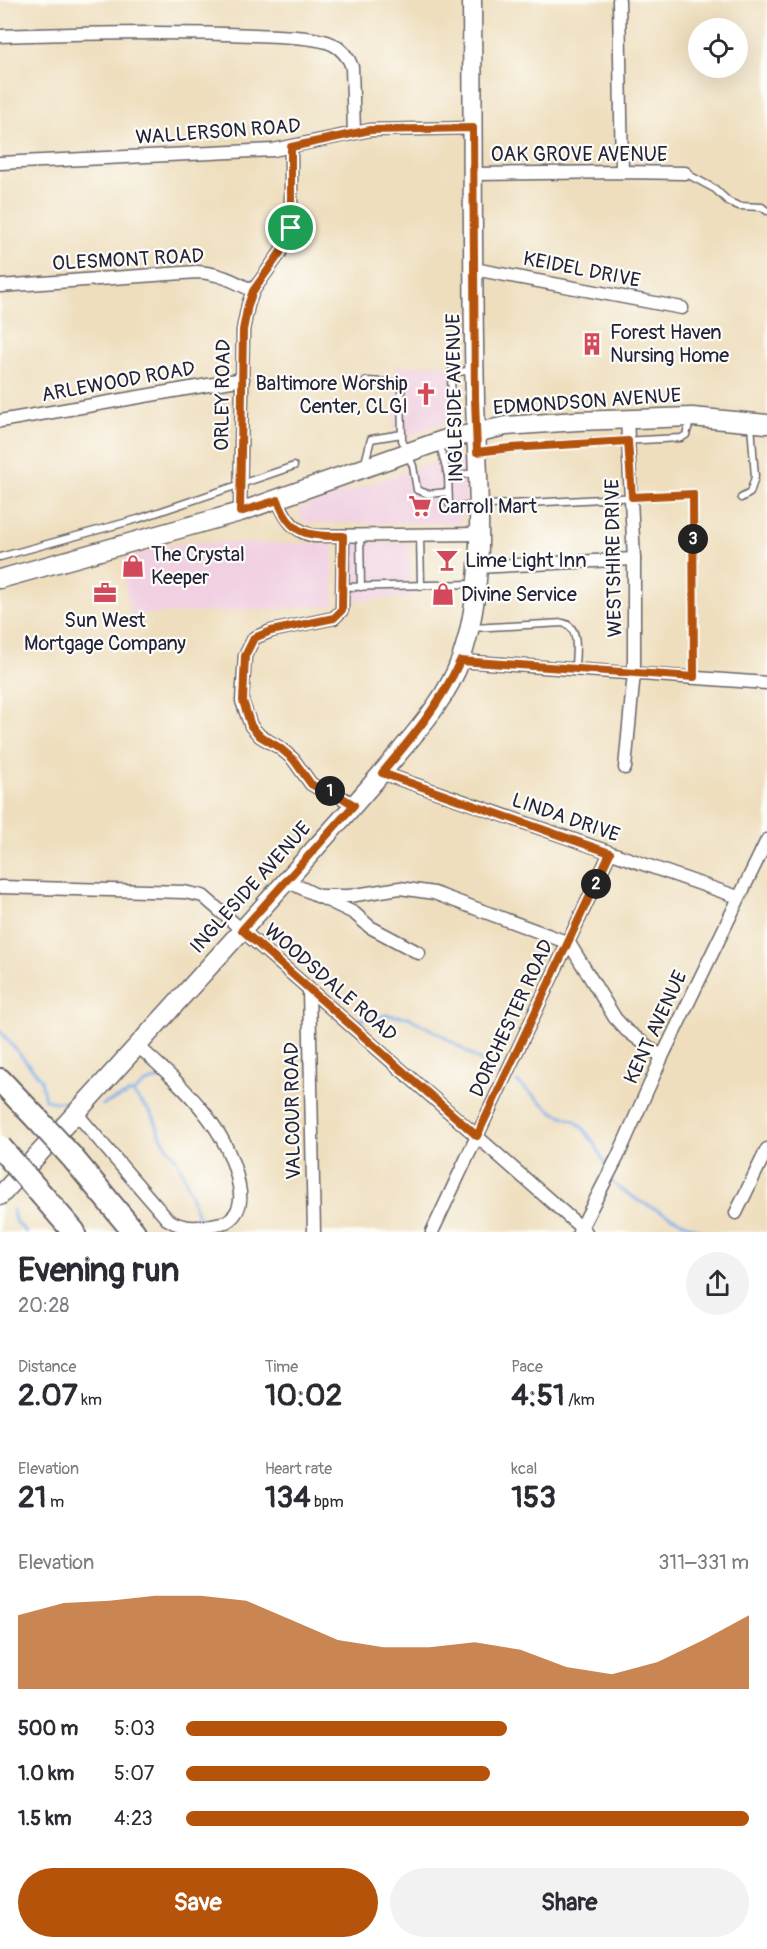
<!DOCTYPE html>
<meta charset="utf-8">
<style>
:root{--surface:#fff;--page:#f2f2f3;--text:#2b2b33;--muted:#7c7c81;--accent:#b45309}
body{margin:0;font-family:Pangolin,sans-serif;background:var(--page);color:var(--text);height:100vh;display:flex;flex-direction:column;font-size:22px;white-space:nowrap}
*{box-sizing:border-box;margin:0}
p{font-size:20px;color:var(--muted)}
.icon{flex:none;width:33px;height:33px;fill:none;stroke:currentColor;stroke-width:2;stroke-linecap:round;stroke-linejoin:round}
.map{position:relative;height:1232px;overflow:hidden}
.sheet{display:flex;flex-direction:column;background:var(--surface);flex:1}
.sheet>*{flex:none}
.fabs{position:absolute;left:688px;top:18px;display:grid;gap:12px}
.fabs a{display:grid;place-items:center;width:60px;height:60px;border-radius:50%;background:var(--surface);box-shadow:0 6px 24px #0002;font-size:30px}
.pin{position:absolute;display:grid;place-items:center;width:51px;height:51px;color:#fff;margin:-26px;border:3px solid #fff;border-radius:50%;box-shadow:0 2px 6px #0007}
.km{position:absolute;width:30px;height:30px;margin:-15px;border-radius:50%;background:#222;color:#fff;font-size:16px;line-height:30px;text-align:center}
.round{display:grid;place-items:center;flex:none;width:63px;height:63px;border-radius:32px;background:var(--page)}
.head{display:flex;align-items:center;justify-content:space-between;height:102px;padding:0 18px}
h1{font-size:33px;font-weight:700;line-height:45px}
.metrics{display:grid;grid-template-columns:repeat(3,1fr);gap:9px;height:102px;padding:6px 18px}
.metrics div{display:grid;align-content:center}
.metrics b{font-size:30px;font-weight:700}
.metrics small{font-size:16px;font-weight:400}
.metrics p{font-size:16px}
.chart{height:168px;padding:12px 18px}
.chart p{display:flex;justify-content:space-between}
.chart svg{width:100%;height:108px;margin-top:6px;fill:var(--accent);opacity:.7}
.action{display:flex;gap:12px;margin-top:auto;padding:12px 18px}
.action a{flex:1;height:69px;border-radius:36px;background:var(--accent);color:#fff;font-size:24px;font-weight:700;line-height:69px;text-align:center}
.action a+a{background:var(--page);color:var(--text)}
ul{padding:0 18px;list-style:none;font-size:20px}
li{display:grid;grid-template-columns:96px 72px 1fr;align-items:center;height:45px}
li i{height:15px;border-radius:8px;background:var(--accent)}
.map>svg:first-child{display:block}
.built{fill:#f1d0e2}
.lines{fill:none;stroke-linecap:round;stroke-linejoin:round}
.stream{stroke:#7baae5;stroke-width:3}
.service-casing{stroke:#696468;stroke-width:9}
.minor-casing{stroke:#696468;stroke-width:15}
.secondary-casing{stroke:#696468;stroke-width:21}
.motorway-casing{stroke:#696468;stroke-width:26}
.service{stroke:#fff;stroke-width:6}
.minor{stroke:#fff;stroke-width:12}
.secondary{stroke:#fff;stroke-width:18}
.motorway{stroke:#fff;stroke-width:22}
.motorway-bridge-casing{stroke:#696468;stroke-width:26;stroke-linecap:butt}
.motorway-bridge{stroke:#fff;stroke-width:22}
.route-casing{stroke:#fff;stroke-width:12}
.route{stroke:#b45309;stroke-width:8}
.labels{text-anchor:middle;stroke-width:4.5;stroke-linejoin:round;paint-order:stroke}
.street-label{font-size:20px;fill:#22223b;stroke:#fdfcf7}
.poi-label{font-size:20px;fill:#22223b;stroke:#fdfcf7;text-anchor:start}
</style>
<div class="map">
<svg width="767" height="1232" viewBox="0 0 767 1232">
<rect width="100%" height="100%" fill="#fdfcf7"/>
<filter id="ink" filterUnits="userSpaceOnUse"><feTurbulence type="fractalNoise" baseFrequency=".0167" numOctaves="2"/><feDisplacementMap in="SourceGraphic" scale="12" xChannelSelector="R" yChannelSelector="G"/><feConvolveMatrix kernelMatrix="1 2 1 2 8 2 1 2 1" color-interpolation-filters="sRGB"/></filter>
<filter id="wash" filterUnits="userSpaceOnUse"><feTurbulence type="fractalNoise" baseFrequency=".008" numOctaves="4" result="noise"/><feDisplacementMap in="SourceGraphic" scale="24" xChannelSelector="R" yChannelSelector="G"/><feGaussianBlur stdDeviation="1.35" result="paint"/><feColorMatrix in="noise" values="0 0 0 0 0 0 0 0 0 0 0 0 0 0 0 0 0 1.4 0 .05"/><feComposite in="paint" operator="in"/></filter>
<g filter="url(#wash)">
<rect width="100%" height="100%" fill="#eedebd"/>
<g class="built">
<path d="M459,364L458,417L395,442V366Z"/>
<path d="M450,457L461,458L465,466V511L459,523H313L303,521L299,514L300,508Z"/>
<path d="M183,542L333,544L334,606L130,615L122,560Z"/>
<path d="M351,543H409L411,598L353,600Z"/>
</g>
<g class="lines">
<g class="stream">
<path d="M359,1020L387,1015L408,1017L443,1036L494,1070"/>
<path d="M0,1031L41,1079L45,1100L56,1102L77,1101"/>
<path d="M517,1082L553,1112L575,1121L582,1127L595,1144L606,1166"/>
<path d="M133,1093C140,1103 149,1108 154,1118C157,1124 158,1130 161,1136C165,1146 174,1154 179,1164C188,1183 193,1203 200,1222"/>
<path d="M102,1105L130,1093H133L144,1084L160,1078"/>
<path d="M611,1179L616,1186L639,1201L703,1232"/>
<path d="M13,1210L15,1221L26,1232"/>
</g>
</g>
</g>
<g filter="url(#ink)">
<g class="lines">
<g class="service-casing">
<g id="service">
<path d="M685,173L715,189L729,202L739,206L762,207L767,211"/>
<path d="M366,381L401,383L402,440L413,466L417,490L428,494L448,492"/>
<path d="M452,411L451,372L471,371"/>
<path d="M440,445L448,476"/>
<path d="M478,452L562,444L681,438L686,435L691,418"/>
<path d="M365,463L371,439L402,434"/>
<path d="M476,473L448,476L449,504L453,507L693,494L694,677"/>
<path d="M741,498L750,493L755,477L751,425"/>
<path d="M420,535L421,586"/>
<path d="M360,536L361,587"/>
<path d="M0,557L138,519L294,466"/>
<path d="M343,587L473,584"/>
<path d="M472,628L563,623C581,627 575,653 575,668"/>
</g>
</g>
<g class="minor-casing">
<g id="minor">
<path d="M619,0L622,172"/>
<path d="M0,36C85,33 170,31 255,35C274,36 315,36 332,44C342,49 348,56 352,67L354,132"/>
<path d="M0,163L273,150L370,130L473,128"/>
<path d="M473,174L622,172L685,173"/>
<path d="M474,269L682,308"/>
<path d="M0,286L197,272C219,273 234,281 253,291"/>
<path d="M0,421L243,379"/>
<path d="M278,500C285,519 294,531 314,536L478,534"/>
<path d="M240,512L243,330L248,305L253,291L280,253L291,228V147"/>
<path d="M343,536L342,610L334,618L271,631L254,638L245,656L242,701L251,726L260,736L280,748L293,759L311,784L318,788L336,794L354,805"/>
<path d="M477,567L634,559"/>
<path d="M460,661L767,683"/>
<path d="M625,768L634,673V559L627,418"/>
<path d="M382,773L738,897"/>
<path d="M287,881L354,913L370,927L419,953"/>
<path d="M0,887L184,892L203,896L586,1232"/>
<path d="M317,896H349L400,888L434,893L569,943L615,1018L626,1030L662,1057"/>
<path d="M309,989L314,1232"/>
<path d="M76,1113L167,1219C187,1232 203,1227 226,1222C240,1214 242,1200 239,1186C228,1125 182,1086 138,1046"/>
<path d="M736,1213L767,1149"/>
<path d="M432,1232L610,853"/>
<path d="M579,1232L618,1156L662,1057L767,840"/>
</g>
</g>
<g class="secondary-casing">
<g id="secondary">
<path d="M0,579L240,512L443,440L506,426L577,421L692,417L767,424"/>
<path d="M0,1196C107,1079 214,963 319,844C344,817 368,789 392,761C418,730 447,698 461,659C489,578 477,484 475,399C472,266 473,133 472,0"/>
</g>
</g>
<g class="motorway-casing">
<g id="motorway">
<path d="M0,1080L37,1119"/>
<path d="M71,1156L134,1232"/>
<path d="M42,1195L74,1232"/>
</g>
</g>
<use href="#service" class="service"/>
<use href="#minor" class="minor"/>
<use href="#secondary" class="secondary"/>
<use href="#motorway" class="motorway"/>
<g class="motorway-bridge-casing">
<g id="motorway-bridge">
<path d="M37,1119L71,1156"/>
<path d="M0,1147L42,1195"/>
</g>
</g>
<use href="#motorway-bridge" class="motorway-bridge"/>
</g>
</g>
<g class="lines" filter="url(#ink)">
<g class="route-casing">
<path id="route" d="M473,128L475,399L477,452L510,448L628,441L632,497L693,494L694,677L460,661C441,703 412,738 382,773L610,853L477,1136L242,930L354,805L336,794L318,788L311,784L293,759L280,748L260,736L251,726L243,701L245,656L254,638L271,631L334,618L342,610L343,536C309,536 290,536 278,500L240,512L243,330L248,305L253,291L280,253L291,228V147L370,130Z"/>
</g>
<use href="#route" class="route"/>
</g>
<defs>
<g id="building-bare" transform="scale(1.8)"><path d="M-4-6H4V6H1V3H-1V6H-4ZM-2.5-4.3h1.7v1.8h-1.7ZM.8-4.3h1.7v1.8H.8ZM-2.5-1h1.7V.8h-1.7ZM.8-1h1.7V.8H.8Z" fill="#d1495b" stroke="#fdfcf7" stroke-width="2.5" paint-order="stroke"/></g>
<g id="church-bare" transform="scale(1.8)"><path d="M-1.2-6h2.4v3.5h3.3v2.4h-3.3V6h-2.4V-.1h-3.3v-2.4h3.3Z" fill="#d1495b" stroke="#fdfcf7" stroke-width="2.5" paint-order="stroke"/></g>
<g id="supermarket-bare" transform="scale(1.8)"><path d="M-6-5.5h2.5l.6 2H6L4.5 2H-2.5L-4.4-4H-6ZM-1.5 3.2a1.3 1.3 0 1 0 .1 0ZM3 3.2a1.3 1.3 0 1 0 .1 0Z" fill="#d1495b" stroke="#fdfcf7" stroke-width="2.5" paint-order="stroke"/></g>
<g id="bar-bare" transform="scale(1.8)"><path d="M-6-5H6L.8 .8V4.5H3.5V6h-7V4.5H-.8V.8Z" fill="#d1495b" stroke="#fdfcf7" stroke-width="2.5" paint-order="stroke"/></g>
<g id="shop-bare" transform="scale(1.8)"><path d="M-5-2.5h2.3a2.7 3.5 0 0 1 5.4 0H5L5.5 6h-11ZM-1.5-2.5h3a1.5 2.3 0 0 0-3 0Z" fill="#d1495b" stroke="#fdfcf7" stroke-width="2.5" paint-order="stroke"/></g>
<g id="office-bare" transform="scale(1.8)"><path d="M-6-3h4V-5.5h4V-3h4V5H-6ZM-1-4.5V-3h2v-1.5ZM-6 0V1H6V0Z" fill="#d1495b" stroke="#fdfcf7" stroke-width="2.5" paint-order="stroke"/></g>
</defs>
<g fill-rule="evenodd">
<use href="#building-bare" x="592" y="344"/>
<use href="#church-bare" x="426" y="394"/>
<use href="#supermarket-bare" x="420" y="506"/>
<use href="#bar-bare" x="447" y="560"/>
<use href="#shop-bare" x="133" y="566"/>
<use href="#office-bare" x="105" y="593"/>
<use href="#shop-bare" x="443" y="594"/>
</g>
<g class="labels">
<g class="street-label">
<text transform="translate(218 131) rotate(-4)" y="7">WALLERSON ROAD</text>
<text x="579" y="161">OAK GROVE AVENUE</text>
<text transform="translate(128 259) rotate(-3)" y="7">OLESMONT ROAD</text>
<text transform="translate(582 269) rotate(11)" y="7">KEIDEL DRIVE</text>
<text transform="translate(118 381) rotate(-10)" y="7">ARLEWOOD ROAD</text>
<text transform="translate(222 395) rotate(-89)" y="7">ORLEY ROAD</text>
<text transform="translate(454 398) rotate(-91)" y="7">INGLESIDE AVENUE</text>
<text transform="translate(587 401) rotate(-4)" y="7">EDMONDSON AVENUE</text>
<text transform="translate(613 558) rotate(-91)" y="7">WESTSHIRE DRIVE</text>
<text transform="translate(566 817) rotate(19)" y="7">LINDA DRIVE</text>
<text transform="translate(250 887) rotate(-48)" y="7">INGLESIDE AVENUE</text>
<text transform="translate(331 982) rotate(41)" y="7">WOODSDALE ROAD</text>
<text transform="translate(511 1018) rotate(-65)" y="7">DORCHESTER ROAD</text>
<text transform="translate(655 1027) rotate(-65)" y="7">KENT AVENUE</text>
<text transform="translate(292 1111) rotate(-91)" y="7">VALCOUR ROAD</text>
</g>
<g class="poi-label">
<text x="610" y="339">Forest Haven<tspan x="610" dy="23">Nursing Home</tspan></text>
<text x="408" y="390" text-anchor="end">Baltimore Worship<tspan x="408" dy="23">Center, CLGI</tspan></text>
<text x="438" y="513">Carroll Mart</text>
<text x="151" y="561">The Crystal<tspan x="151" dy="23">Keeper</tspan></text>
<text x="465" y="567">Lime Light Inn</text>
<text x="461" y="601">Divine Service</text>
<text x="105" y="627" text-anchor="middle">Sun West<tspan x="105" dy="23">Mortgage Company</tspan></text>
</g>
</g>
</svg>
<div class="fabs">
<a><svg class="icon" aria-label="locate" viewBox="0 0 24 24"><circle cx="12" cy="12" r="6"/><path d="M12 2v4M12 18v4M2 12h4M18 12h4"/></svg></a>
</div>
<div class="pin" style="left:291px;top:228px;background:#1e9e55"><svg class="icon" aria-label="arrive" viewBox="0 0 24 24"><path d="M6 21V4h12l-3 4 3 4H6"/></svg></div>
<b class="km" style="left:330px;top:791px">1</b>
<b class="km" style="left:596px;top:884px">2</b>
<b class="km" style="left:693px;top:539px">3</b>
</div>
<section class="sheet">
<div class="head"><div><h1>Evening run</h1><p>20:28</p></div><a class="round"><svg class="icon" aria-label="share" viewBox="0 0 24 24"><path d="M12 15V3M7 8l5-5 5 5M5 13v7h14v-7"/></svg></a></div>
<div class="metrics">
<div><p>Distance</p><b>2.07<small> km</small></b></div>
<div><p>Time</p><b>10:02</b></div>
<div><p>Pace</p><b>4:51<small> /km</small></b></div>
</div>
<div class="metrics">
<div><p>Elevation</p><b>21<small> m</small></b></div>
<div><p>Heart rate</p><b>134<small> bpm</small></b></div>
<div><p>kcal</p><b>153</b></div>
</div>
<div class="chart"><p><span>Elevation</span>311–331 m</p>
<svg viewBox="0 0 160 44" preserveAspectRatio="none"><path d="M0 44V14L10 9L20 8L30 6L40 6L50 8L60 16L70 24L80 27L90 27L100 25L110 28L120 35L130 38L140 33L150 24L160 14V44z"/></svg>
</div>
<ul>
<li><b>500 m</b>5:03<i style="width:57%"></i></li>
<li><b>1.0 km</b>5:07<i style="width:54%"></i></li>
<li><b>1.5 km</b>4:23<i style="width:100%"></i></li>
</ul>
<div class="action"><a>Save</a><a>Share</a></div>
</section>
